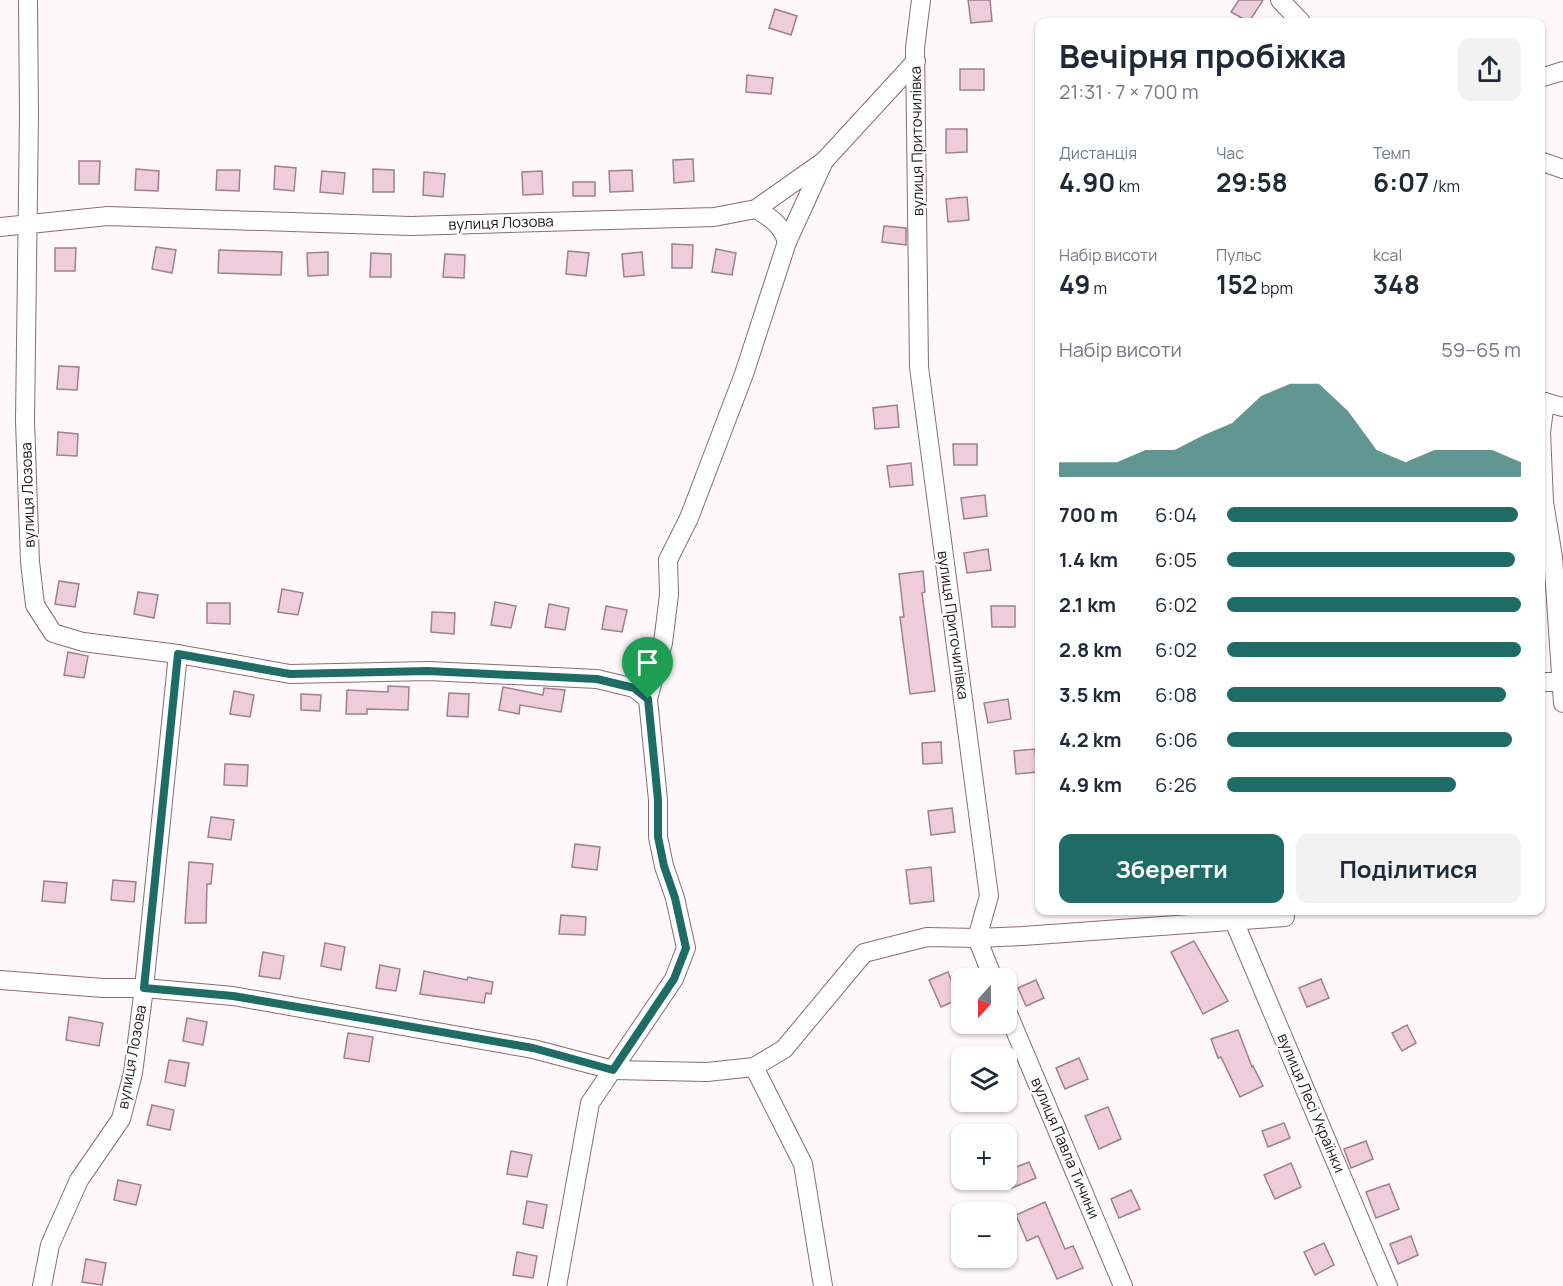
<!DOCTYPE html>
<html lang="uk">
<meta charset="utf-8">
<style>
:root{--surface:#fff;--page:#f2f2f3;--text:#1f2937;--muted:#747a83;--accent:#1f6b66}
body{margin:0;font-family:Manrope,sans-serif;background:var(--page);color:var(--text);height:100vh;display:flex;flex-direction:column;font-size:22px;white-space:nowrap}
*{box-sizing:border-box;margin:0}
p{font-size:20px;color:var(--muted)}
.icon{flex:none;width:33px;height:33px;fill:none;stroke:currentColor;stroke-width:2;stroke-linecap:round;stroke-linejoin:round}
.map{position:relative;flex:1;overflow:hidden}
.side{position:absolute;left:1035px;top:18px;width:510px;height:897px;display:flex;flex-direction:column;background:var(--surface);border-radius:12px;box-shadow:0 2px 4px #0004}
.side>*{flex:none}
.needle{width:39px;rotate:201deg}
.fabs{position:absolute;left:951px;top:968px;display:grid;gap:12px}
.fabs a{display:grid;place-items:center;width:66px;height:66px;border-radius:12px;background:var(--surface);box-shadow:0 2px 4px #0004;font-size:30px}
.pin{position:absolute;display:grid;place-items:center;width:51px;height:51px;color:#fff;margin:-62px -26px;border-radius:50% 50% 50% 0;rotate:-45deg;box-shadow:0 0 6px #0007}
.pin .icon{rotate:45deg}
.round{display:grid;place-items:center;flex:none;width:63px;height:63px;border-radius:12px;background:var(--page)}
.head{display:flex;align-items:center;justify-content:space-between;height:102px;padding:0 24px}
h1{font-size:33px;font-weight:700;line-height:45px}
.figures{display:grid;grid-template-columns:repeat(3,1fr);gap:9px;height:102px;padding:6px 24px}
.figures div{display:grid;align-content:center}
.figures b{font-size:26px;font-weight:700}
.figures small{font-size:16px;font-weight:400}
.figures p{font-size:16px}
.chart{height:168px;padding:12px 24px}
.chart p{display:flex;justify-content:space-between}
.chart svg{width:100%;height:108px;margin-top:6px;fill:var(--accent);opacity:.7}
.action{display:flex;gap:12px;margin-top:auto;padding:12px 24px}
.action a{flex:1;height:69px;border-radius:12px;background:var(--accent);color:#fff;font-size:24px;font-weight:700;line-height:69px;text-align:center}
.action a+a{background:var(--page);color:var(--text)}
ul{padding:0 24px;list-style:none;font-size:20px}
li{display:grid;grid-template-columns:96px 72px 1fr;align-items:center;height:45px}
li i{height:15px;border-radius:8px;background:var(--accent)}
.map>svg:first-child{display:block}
.building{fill:#eeccda;stroke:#9f808d;stroke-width:1.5}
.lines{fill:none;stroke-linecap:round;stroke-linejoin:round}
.minor-casing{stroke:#896b78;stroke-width:20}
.minor{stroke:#fff;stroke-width:18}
.route-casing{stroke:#fff;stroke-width:12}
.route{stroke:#1f6b66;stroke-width:8}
.labels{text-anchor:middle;stroke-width:4.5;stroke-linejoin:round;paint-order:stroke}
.street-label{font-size:15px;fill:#21151a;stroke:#fff}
</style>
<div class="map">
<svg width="1563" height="1286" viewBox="0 0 1563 1286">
<rect width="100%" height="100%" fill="#fff8fa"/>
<g class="building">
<path d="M968,0H990L992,21L971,23Z"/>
<path d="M1239,0H1263L1249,22L1231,12Z"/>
<path d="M775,9L797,16L791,35L769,28Z"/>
<rect x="960" y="69" width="24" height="21"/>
<path d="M747,75L773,78L771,94L746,92Z"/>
<path d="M946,129H967V152L946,153Z"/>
<path d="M693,159L694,181L674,183L673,160Z"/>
<path d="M79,161H100L99,184H79Z"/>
<path d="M275,166L296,168L294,191L274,189Z"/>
<path d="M136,169L159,171L158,191L135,190Z"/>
<path d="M373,169L394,170V192H373Z"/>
<path d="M217,170H240L239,191L216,190Z"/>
<path d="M632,170L633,191L610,192L609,171Z"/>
<path d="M322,171L345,173L343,194L320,192Z"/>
<path d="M542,171L543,194L523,195L522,172Z"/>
<path d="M424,172L445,174L443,197L423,195Z"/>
<rect x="573" y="182" width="22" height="14"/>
<path d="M967,197L969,220L948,222L946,199Z"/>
<path d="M884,226L906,228V245L882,242Z"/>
<path d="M672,244L693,245L692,268H672Z"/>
<path d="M156,247L176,250L172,273L152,269Z"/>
<path d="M55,248H76L75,271H55Z"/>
<path d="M716,249L736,253L732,275L712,272Z"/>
<path d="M219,250L282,252L281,275L218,273Z"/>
<path d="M568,251L589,253L586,276L566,274Z"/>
<path d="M328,252V275L308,276L307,253Z"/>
<path d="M642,252L644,275L624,277L622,254Z"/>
<path d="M371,253L391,254V277H370Z"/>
<path d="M445,254L465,255L464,278L443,277Z"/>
<path d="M59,366L79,367L77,390L57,389Z"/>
<path d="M897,405L899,427L875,429L873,408Z"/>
<path d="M58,432L78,434L77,456L57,455Z"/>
<path d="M953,444H977V465H954Z"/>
<path d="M911,463L913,485L890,487L887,466Z"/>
<path d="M985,495L987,516L964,519L961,498Z"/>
<path d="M988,549L991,570L967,573L964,553Z"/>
<path d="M923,571L925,592L922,593L935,691L910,694L900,617H904L899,574Z"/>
<path d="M59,581L79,584L75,607L55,604Z"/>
<path d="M282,589L303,593L298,615L278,612Z"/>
<path d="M138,592L158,595L154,618L134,614Z"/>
<path d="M495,602L516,606L511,628L491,625Z"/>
<path d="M207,603H230V624L207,623Z"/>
<path d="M549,604L569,608L565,630L545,627Z"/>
<path d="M606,606L627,610L622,632L602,629Z"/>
<path d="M991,606H1015V627H992Z"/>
<path d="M432,612L455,613L454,634L431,632Z"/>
<path d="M68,652L88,656L84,678L64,675Z"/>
<path d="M388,686L409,687L408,710L367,709V714H346L347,690L388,692Z"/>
<path d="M503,687L543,695L544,688L565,690L561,712L520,705L519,714L499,710Z"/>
<path d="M234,691L254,695L250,717L230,714Z"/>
<path d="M449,693L469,694L468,717L447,716Z"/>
<path d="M301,694L321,695L320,711L301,710Z"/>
<path d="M1008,699L1011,719L988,723L984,703Z"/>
<path d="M941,742L942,763L923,764L922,743Z"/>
<path d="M1035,749L1037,772L1016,774L1014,751Z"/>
<path d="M225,764L248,765L247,786L224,785Z"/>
<path d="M952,808L955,832L931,835L928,811Z"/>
<path d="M211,817L234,820L231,840L208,837Z"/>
<path d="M575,844L600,847L597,870L572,867Z"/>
<path d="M189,862L213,864L211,884H207L206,923H185Z"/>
<path d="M931,867L934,901L910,904L906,870Z"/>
<path d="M113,880L136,882L134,902L111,900Z"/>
<path d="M44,881L67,883L65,903L42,901Z"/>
<path d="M561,915L586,917L585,935L559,934Z"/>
<path d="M1194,941L1228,1001L1203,1014L1171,952Z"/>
<path d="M325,943L345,947L341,970L321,966Z"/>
<path d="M263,952L284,956L280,979L259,976Z"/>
<path d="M380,965L400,969L396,991L376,988Z"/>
<path d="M424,971L467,980L468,977L493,982L491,994L486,993L484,1003L420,994Z"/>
<path d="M948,972L959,999L941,1007L929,980Z"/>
<path d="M1321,979L1329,998L1307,1007L1299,988Z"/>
<path d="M1036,980L1044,998L1026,1006L1018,988Z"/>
<path d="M69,1017L103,1023L99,1046L66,1040Z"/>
<path d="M187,1018L207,1022L203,1045L183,1041Z"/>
<path d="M1407,1025L1416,1043L1402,1051L1392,1033Z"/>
<path d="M1238,1030L1252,1067L1253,1066L1263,1086L1240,1097L1221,1057L1218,1058L1211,1039Z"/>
<path d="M348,1033L373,1037L369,1062L344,1058Z"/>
<path d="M1079,1058L1088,1079L1065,1089L1056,1068Z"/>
<path d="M169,1060L189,1063L185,1086L165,1082Z"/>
<path d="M152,1105L174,1110L170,1130L147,1125Z"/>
<path d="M1108,1107L1121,1139L1099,1149L1085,1116Z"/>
<path d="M1284,1123L1290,1138L1268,1147L1262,1131Z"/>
<path d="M1366,1141L1373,1159L1351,1168L1344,1149Z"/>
<path d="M511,1151L532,1155L527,1177L507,1174Z"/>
<path d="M1029,1162L1036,1178L1012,1188L1006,1171Z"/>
<path d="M1291,1163L1301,1187L1275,1199L1264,1175Z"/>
<path d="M118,1180L141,1185L136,1205L114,1200Z"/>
<path d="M1389,1184L1399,1209L1376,1218L1366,1192Z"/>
<path d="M1131,1190L1140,1209L1119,1218L1111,1199Z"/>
<path d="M527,1201L547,1205L543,1228L523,1224Z"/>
<path d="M1045,1202L1065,1249L1073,1246L1083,1268L1057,1279L1038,1236L1027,1241L1016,1215Z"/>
<path d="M1411,1236L1418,1255L1398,1264L1390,1244Z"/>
<path d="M1324,1243L1334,1265L1315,1275L1304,1252Z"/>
<path d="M517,1252L537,1256L533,1278L513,1275Z"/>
<path d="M86,1259L106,1263L102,1285L82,1282Z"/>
</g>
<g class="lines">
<g class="minor-casing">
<g id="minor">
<path d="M28,0L29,115L25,421L30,562L35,605L53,633L83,642L178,654L290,674L428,671L597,679L634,688L648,699"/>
<path d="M921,0L915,48L919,367L989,896L977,938"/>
<path d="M1280,0L1301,22"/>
<path d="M1540,78L1563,71"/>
<path d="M1540,161L1563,169"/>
<path d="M756,209C771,218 782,225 787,242"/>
<path d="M0,227L108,216L411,226L714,217L756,209L824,161L916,61"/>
<path d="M1540,401L1563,407"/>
<path d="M1545,402L1541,432L1544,502L1553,557L1563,703"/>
<path d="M1540,682H1563"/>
<path d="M1234,921L1388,1286"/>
<path d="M977,938L993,978"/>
<path d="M0,980L103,988H144L233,996L533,1049L613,1070L707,1072L754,1067L784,1049L864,953L927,937L977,938L1023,936L1285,917"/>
<path d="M1006,1009L1123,1286"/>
<path d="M754,1067L803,1164L823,1286"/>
<path d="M42,1286L50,1245L79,1180L121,1119L133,1073L144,988L178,654"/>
<path d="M557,1286L590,1103L674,979L686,948L675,898L664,866L658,837V800L648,699L663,643L669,595L668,560L689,518L744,374L787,242L824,161"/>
</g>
</g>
<use href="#minor" class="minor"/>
</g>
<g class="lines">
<g class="route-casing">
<path id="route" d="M178,654L290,674L428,671L597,679L634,688L648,699L658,800V837L664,866L675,898L686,948L674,979L613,1070L533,1048L350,1016L233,996L144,988Z"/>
</g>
<use href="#route" class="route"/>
</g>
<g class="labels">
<g class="street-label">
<text transform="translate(917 141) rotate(-91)" y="5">вулиця Приточилівка</text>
<text transform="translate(501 223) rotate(-2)" y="5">вулиця Лозова</text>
<text transform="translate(28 495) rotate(-92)" y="5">вулиця Лозова</text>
<text transform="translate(953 625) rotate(82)" y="5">вулиця Приточилівка</text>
<text transform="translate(132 1057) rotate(-80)" y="5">вулиця Лозова</text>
<text transform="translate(1311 1103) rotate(67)" y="5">вулиця Лесі Українки</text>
<text transform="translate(1065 1148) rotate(67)" y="5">вулиця Павла Тичини</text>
</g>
</g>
</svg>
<div class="fabs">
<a><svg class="needle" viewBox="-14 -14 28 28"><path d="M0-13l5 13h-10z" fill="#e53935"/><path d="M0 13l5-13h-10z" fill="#747a83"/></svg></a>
<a><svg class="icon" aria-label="layers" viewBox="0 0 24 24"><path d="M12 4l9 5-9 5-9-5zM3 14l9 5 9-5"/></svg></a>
<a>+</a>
<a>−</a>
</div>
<div class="pin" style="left:648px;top:699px;background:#1e9e55"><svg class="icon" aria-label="arrive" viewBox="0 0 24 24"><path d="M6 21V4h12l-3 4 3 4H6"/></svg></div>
<section class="side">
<div class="head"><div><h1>Вечірня пробіжка</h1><p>21:31 · 7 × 700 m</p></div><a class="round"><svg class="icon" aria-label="share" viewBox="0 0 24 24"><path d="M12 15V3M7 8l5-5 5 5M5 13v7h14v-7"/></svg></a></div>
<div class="figures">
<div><p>Дистанція</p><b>4.90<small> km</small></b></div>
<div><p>Час</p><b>29:58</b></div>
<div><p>Темп</p><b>6:07<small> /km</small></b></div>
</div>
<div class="figures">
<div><p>Набір висоти</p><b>49<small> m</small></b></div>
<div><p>Пульс</p><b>152<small> bpm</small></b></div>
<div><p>kcal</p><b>348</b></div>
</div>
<div class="chart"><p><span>Набір висоти</span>59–65 m</p>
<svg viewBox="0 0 160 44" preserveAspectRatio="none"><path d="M0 44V38L10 38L20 38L30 33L40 33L50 27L60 22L70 11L80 6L90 6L100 17L110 33L120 38L130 33L140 33L150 33L160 38V44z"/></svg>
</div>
<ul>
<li><b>700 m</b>6:04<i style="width:99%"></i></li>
<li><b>1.4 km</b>6:05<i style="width:98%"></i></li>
<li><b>2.1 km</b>6:02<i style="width:100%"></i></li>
<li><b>2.8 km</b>6:02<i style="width:100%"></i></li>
<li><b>3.5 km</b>6:08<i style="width:95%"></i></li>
<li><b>4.2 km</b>6:06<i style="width:97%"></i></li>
<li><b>4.9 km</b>6:26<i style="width:78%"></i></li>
</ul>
<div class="action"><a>Зберегти</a><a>Поділитися</a></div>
</section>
</div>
